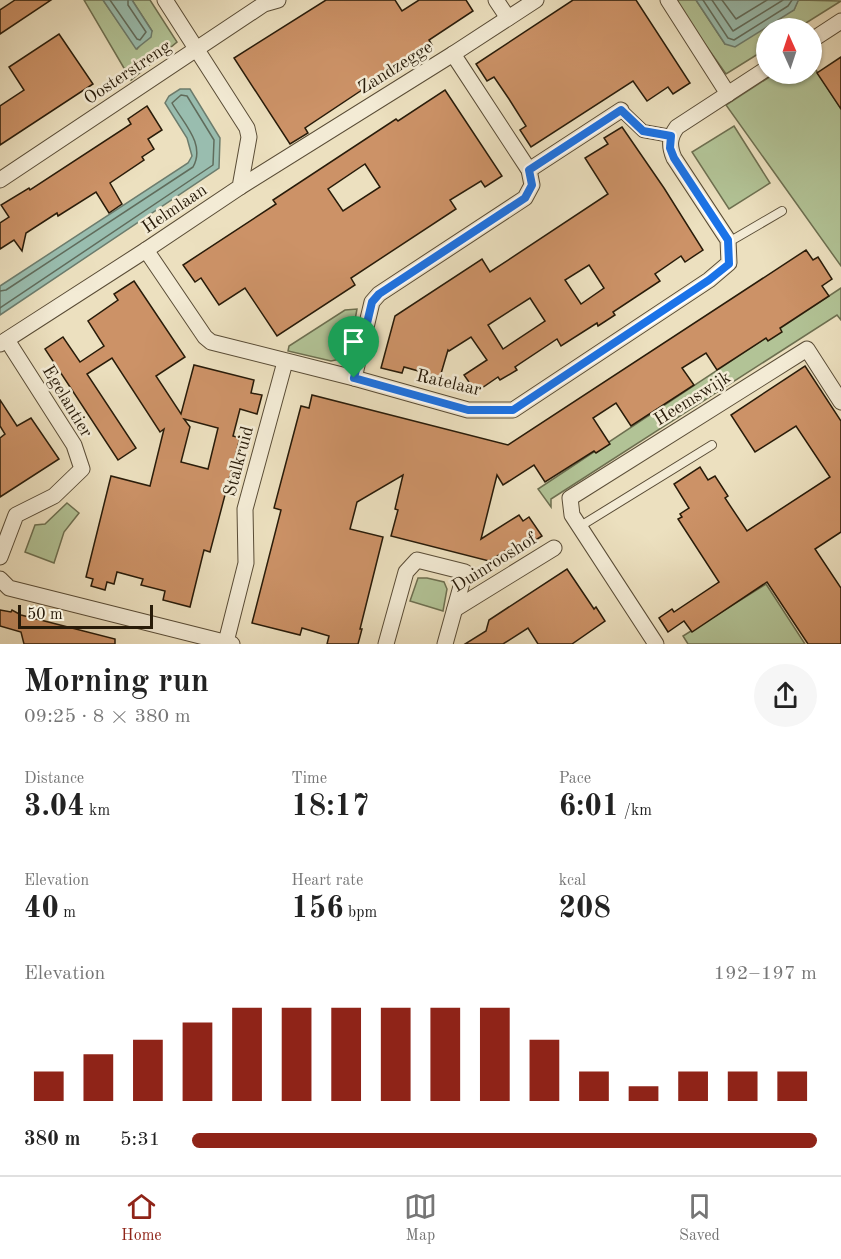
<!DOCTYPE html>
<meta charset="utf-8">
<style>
:root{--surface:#fff;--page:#f6f6f6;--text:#222;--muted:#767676;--line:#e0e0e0;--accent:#8f2418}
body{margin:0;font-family:"Old Standard TT",serif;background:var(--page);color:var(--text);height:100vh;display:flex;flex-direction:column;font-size:22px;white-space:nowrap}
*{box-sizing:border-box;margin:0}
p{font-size:20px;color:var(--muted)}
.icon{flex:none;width:33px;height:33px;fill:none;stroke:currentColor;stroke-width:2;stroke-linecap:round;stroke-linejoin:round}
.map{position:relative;height:644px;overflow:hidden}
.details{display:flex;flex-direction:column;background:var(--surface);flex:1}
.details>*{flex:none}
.needle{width:39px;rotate:357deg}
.tools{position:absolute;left:756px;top:18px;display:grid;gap:12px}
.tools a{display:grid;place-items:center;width:66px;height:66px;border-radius:50%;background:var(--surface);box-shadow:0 2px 4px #0004;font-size:30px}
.scale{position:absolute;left:18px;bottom:15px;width:135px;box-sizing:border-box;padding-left:6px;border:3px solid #281b09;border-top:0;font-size:16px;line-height:21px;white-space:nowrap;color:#281b09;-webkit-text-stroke:4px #f3ebd5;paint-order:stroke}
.pin{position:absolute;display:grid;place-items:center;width:51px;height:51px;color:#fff;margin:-62px -26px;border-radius:50% 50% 50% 0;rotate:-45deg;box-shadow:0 0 6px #0007}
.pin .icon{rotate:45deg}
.round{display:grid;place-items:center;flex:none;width:63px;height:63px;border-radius:32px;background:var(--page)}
.head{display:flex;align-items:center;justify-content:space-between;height:102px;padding:0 24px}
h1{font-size:33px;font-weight:800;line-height:45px}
.figures{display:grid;grid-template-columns:repeat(3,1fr);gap:9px;height:102px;padding:6px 24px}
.figures div{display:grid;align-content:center}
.figures b{font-size:30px;font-weight:800}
.figures small{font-size:16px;font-weight:400}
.figures p{font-size:16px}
.chart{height:168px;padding:12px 24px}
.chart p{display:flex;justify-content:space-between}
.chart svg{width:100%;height:108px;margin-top:6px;stroke:var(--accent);stroke-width:6}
ul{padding:0 24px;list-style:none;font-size:20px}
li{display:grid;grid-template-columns:96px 72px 1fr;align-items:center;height:45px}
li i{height:15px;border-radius:8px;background:var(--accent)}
.dock{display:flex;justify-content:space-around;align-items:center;height:84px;border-top:2px solid var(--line);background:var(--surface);font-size:16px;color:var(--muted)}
.dock a{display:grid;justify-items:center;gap:3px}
.dock .current{color:var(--accent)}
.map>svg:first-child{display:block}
.green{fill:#b2c396;stroke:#6d6f50;stroke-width:1.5}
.water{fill:#99bdaf;stroke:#6c7c6d;stroke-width:1.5}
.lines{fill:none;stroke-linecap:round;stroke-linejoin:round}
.shore{stroke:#606c5c;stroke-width:1.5}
.building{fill:#cc9267;stroke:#281b09;stroke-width:1.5;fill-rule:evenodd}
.service-casing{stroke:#594c36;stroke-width:10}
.pedestrian-casing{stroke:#594c36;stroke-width:14}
.minor-casing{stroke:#594c36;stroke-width:17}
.service{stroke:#f3ebd5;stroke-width:8}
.pedestrian{stroke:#f3ebd5;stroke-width:12}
.minor{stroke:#f3ebd5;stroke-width:15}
.route-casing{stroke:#fff;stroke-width:12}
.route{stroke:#1a73e8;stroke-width:8}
.labels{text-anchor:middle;stroke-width:5;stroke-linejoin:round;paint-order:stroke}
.street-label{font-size:18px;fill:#281b09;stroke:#f3ebd5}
</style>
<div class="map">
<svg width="841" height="644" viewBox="0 0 841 644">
<rect width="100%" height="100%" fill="#ece0bf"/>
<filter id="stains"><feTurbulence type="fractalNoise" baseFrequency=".00333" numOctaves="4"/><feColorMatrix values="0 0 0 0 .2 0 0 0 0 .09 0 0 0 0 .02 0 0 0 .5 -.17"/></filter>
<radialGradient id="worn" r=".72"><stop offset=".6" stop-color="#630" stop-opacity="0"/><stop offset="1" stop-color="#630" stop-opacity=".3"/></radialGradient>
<g class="green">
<path d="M84,0H103L137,49L152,31L132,0H150L177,42L131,80Z"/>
<path d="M674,0H696L725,44L794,10L798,0L841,1L798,28H766V49L726,74Z"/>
<path d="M812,64L841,109V266L726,105L774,74H812Z"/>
<path d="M734,126L770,183L729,209L692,152Z"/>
<path d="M841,288V320L837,315L551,499V507L538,489Z"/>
<path d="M357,309L350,347L345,358L331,361L288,351L289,346L345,310Z"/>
<path d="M67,503L79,513L64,532L54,563L25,552L35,525L45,524Z"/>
<path d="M418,578H427L444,582L447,589L443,611L410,601Z"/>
<path d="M766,584L805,644H688L683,636Z"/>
</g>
<g class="water">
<path d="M103,0H132L152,31L151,37L136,49Z"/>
<path d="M696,0H798V1L794,10L735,47L725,44Z"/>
<path d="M180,89H190L220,138L219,168L0,315V286L188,163L192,156L187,138L165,103L169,96Z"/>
</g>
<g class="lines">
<g class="shore">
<path d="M110,0L137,39L140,40L146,32L128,5V0"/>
<path d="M703,0L728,38L734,40L788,6L792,0"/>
<path d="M712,0L733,31L783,0"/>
<path d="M722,0L736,19L767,0"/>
<path d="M0,291L6,290L193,167C206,144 183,123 172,103L181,95L187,96L214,140L213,165L0,308"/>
</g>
</g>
<g class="building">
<path d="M15,0H51L0,34V10Z"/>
<path d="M326,0H395L402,11L419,0H466L473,11L429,40L432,45L385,76L387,79L370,90L368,86L305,128L308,133L290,144L234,58Z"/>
<path d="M573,0H636L690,83L673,94L668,87L647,101L633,81L531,147L520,130L526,126L509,99L494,77L487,81L476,64Z"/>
<path d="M59,34L93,84L0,145V106L24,90L9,67Z"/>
<path d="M841,57V109L817,73Z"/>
<path d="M445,90L502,176L485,187L481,181L450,200L456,209L351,278L355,285L277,336L245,288L219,305L201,278L195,282L183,265L276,204L273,200L396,119L398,121ZM365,164L380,187L343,211L328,189Z"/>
<path d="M147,106L162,130L148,139L154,149L142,157L144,160L110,183L122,204L109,213L96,192L58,216L57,213L26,233L22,251L14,240L0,249V223L9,217L1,205L29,188L30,190L131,124L128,119Z"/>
<path d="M622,127L664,188L703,250L685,262L681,256L655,274L660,281L613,312L615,315L598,326L597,323L561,346L557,339L515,367L517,370L500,380L498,377L476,392L464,375L487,360L471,337L449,351L448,350L440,377L404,367L402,373L381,368L395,316L482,259L490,272L608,194L585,158L608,144L604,138ZM589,265L604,288L581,304L565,280ZM530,298L545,321L503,349L488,325Z"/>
<path d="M806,250L813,260L818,257L832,279L822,286L829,296L780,328L782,332L768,341L766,338L717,370L706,353L682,368L694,385L631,426L616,403L593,418L610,444L596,453L594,451L545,482L534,465L503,485L497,475L481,539L519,515L523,521L529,517L542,536L528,545L516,553L512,547L489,561L391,536L398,510L395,509L403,475L357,502L355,510L350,529L383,537L360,629H362L358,644H327L329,636L302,628L300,635L252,623L281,510L274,508L301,406L309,408L312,395L508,445Z"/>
<path d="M134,281L185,357L156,376L181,414L194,365L254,380L251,393L262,395L257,414L240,409L233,436L240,438L210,552L204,550L190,607L163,600L165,591L141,585L143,579L117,572L114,584L107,582L105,590L91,586L93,579L86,577L111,476L150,486L164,429L160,432L112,358L87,374L136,448L118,460L45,349L63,337L80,362L104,346L88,321L118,300L114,294ZM184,419L218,428L208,469L181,462L190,427Z"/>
<path d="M805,366L841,421V532L815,549L841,588V644H808L767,582L692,632L684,621L668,632L659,618L672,609L674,612L719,582L678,519L682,517L680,514L689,508L674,484L700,467L708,480L715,476L728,496L725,498L747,531L830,477L796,426L755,452L731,415Z"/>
<path d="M0,400L17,426L31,418L59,459L0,497V438L5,434L0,426Z"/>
<path d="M567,569L594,609L596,607L605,621L572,644H538L528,628L503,644H465L486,631L489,620Z"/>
<path d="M0,610L11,612L12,610L21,615L115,639V644H24L21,632L0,626Z"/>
</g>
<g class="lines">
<g class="service-casing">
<g id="service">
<path d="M728,240L734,239L782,211"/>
<path d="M579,527L712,445"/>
</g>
</g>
<g class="pedestrian-casing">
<path id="pedestrian" d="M621,110L643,131L671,136"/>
</g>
<g class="minor-casing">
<g id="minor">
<path d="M496,0L508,18"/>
<path d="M668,0L728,94"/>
<path d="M812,40L841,21"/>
<path d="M453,54L536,0"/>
<path d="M529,170L621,110"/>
<path d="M0,180L264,4L278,0"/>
<path d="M240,187L453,54L529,170L532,185L525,198L379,294L372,302L354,378"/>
<path d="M146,250L205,337L211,342L354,378L468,410H513L709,280L729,263L728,240L674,158C669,146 669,138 677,127L766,69"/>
<path d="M0,344L146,250L240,187L249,137L247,128L165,0"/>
<path d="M0,557L16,515L54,496L82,469L74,445L7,340"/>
<path d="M0,579L9,588L232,644"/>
<path d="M455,609L554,548"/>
<path d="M226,642L246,563L245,509L285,362"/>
<path d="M386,644L406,572L417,560L465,572L445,644"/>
<path d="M656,644L572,515L570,498L807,349L841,402"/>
</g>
</g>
<use href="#service" class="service"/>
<use href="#pedestrian" class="pedestrian"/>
<use href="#minor" class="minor"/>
</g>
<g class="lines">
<g class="route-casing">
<path id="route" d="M621,110L643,131L671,136L670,148L674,158L728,240L729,264L709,280L513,410H468L354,378L372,302L379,294L525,198L532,185L529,170Z"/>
</g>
<use href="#route" class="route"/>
</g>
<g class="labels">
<g class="street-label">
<text transform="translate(395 67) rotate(-32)" y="6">Zandzegge</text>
<text transform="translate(127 72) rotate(-34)" y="6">Oosterstreng</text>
<text transform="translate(174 208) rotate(-34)" y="6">Helmlaan</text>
<text transform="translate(449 382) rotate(13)" y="6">Ratelaar</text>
<text transform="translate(692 398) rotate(-32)" y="6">Heemswijk</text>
<text transform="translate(68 401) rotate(59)" y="6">Egelantier</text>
<text transform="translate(238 461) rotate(-75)" y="6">Stalkruid</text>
<text transform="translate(494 562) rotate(-32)" y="6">Duinrooshof</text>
</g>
</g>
<rect width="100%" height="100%" filter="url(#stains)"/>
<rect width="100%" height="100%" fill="url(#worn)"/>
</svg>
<div class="tools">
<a><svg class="needle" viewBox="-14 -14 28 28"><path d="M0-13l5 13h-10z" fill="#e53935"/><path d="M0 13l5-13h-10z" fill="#767676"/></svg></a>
</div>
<div class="scale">50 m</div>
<div class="pin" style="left:354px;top:378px;background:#1e9e55"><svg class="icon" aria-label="arrive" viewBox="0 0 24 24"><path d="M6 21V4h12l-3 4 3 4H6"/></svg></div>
</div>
<section class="details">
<div class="head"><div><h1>Morning run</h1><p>09:25 · 8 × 380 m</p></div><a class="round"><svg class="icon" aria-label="share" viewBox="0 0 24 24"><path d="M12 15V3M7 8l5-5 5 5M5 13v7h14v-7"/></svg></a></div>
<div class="figures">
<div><p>Distance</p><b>3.04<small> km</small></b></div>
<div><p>Time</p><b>18:17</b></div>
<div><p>Pace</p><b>6:01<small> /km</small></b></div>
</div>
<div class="figures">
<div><p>Elevation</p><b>40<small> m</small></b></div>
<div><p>Heart rate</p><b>156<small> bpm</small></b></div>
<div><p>kcal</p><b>208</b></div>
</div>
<div class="chart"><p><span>Elevation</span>192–197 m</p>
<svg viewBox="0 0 160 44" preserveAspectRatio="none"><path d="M5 44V32M15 44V25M25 44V19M35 44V12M45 44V6M55 44V6M65 44V6M75 44V6M85 44V6M95 44V6M105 44V19M115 44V32M125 44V38M135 44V32M145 44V32M155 44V32"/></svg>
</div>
<ul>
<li><b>380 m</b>5:31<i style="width:100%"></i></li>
</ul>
</section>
<nav class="dock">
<a class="current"><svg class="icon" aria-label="home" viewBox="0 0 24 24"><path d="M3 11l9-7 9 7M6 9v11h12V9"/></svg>Home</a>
<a><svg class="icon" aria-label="map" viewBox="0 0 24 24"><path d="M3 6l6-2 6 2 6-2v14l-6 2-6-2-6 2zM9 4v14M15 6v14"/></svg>Map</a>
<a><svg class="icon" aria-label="saved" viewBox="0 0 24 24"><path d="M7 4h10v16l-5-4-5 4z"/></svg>Saved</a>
</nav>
